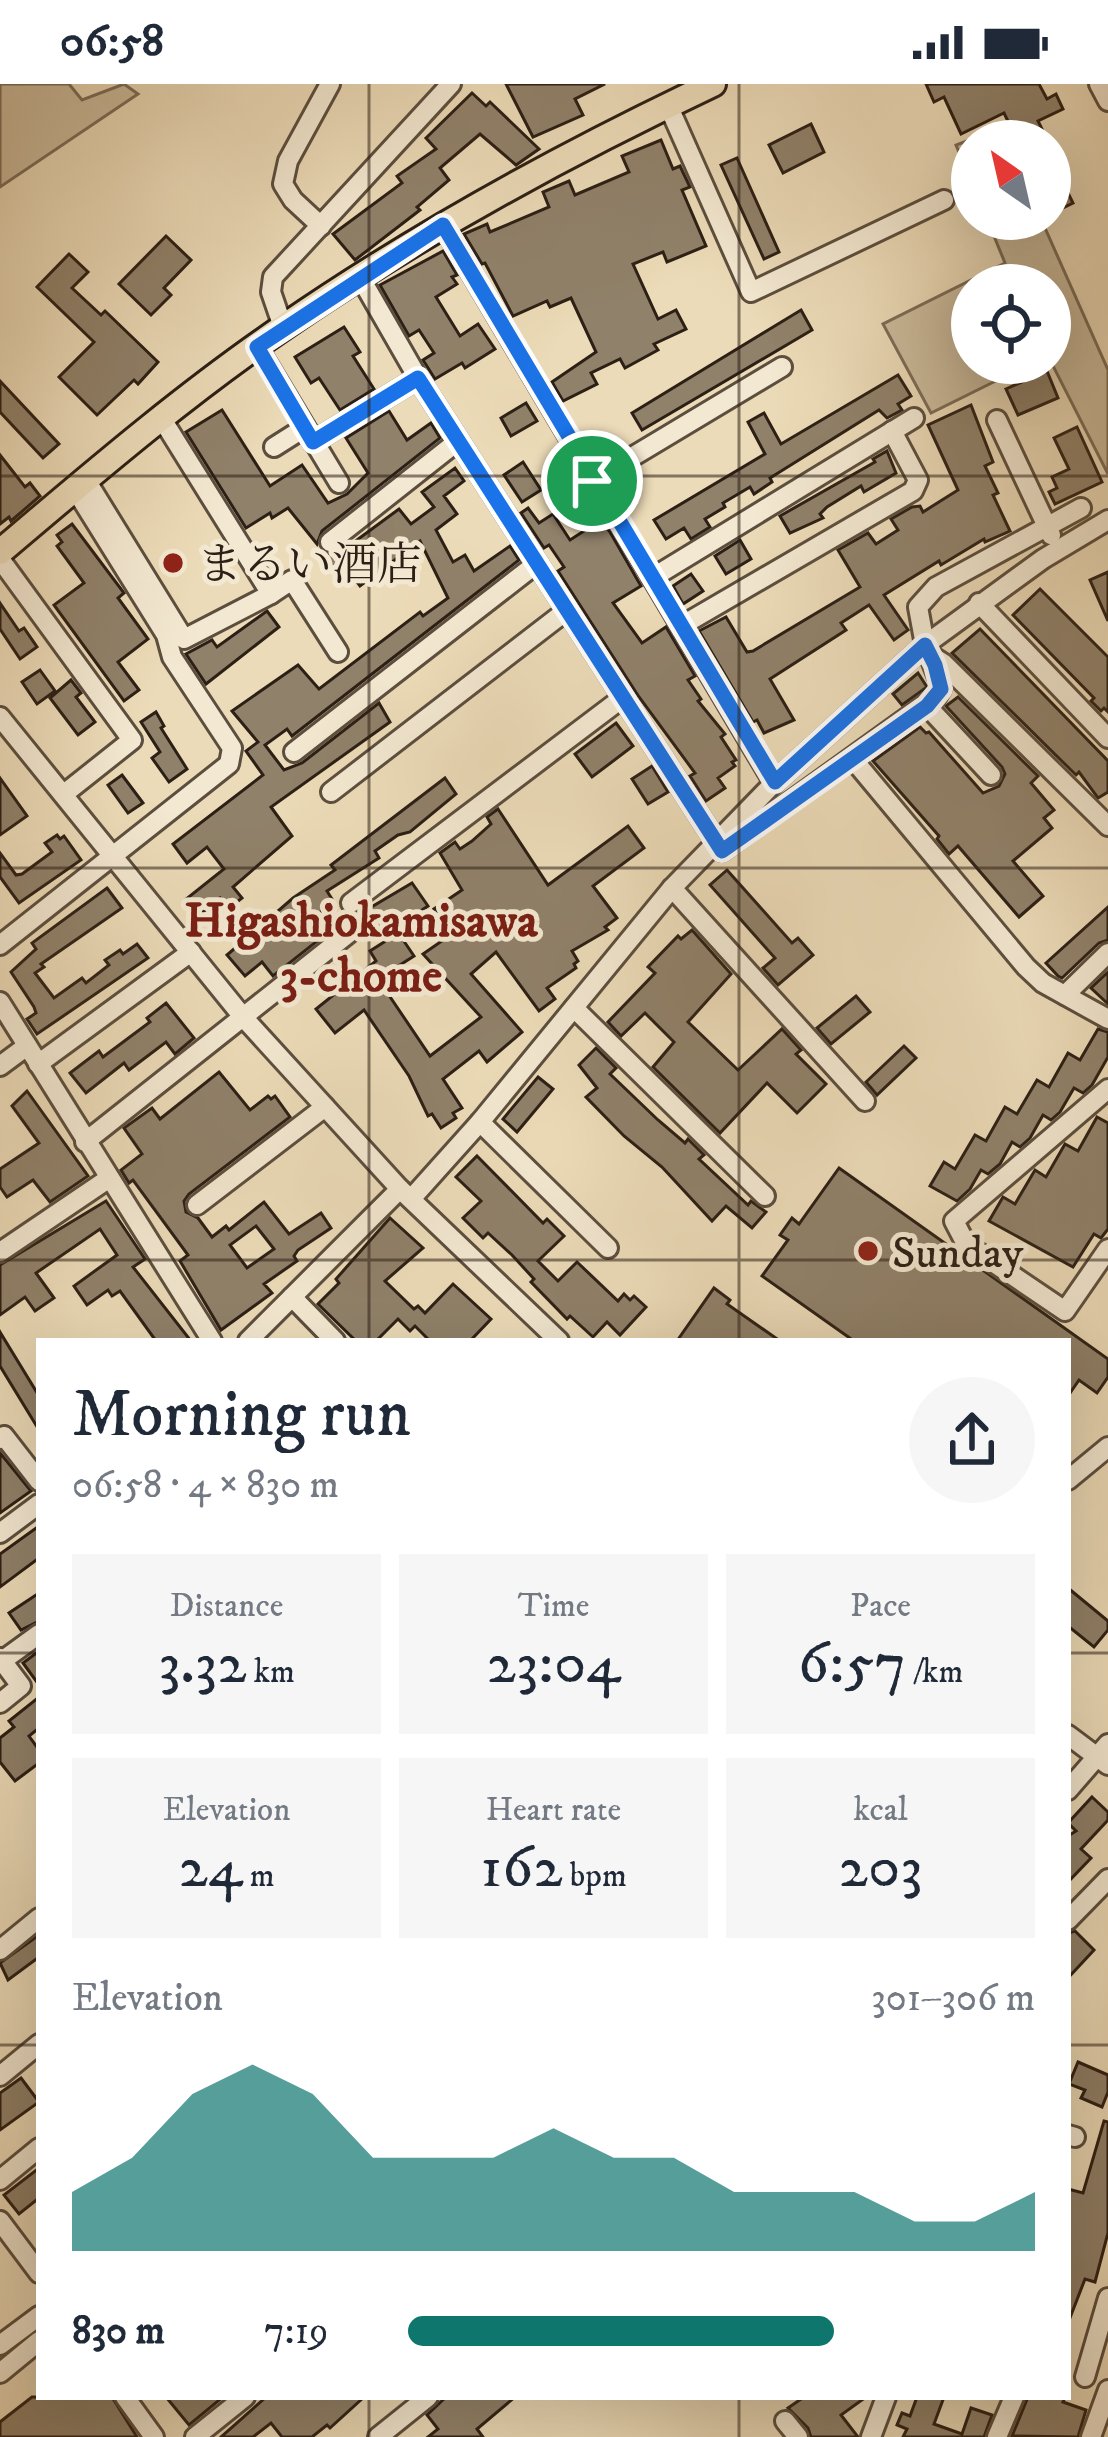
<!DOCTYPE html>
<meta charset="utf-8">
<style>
:root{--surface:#fff;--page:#f6f6f7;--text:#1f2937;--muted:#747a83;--accent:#0f766e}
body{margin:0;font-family:"IM FELL DW Pica","Noto Serif JP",serif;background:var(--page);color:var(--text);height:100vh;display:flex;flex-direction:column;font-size:45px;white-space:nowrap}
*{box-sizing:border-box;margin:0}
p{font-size:39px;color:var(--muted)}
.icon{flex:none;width:66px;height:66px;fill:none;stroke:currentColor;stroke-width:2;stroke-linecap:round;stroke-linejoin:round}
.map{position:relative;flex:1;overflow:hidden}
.panel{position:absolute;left:36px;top:1254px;width:1035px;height:1062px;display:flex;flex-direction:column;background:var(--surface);border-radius:0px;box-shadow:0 12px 48px #0002}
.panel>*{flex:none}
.needle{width:78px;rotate:326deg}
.tools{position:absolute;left:951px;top:36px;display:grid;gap:24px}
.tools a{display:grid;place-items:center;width:120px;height:120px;border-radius:50%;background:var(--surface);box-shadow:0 12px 48px #0002;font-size:60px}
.pin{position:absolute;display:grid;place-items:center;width:102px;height:102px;color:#fff;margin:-51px;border:6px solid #fff;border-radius:50%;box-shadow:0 3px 12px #0007}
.round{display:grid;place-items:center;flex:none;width:126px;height:126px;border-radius:63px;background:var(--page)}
.headline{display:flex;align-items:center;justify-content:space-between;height:204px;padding:0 36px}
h1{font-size:66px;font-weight:600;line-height:90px}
.stats{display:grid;grid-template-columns:repeat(3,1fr);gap:18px;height:204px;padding:12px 36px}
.stats div{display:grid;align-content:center;border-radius:0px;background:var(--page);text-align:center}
.stats b{font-size:60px;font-weight:600}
.stats small{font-size:33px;font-weight:400}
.stats p{font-size:33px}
.chart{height:336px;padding:24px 36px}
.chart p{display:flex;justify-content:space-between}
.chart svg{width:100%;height:216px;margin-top:12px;fill:var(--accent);opacity:.7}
ul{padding:0 36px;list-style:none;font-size:39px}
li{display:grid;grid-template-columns:192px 144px 1fr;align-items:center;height:90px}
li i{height:30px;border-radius:15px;background:var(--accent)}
.status{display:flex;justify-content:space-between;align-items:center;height:84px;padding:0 60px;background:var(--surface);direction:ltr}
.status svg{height:33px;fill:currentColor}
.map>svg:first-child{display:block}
.green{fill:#cbbb9c;stroke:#7c6d58;stroke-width:3}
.building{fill:#90816a;stroke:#2c1f15;stroke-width:3;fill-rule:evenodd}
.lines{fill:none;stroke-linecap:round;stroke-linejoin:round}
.minor-casing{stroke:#5c4e3e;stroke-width:24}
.major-casing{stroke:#2c1f15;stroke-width:30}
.minor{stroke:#f3e8d1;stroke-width:18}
.major{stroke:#ecdbb8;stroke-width:24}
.route-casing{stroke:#fff;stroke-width:24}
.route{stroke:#1a73e8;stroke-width:15}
.grid{fill:none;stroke:#2c1f15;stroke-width:3;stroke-opacity:0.55}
.poi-dot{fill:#8f2418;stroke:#f3e8d1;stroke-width:4.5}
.labels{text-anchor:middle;stroke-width:10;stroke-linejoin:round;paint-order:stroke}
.poi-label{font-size:45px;fill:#2c1f15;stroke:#f3e8d1;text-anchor:start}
.neighbourhood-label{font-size:48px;font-weight:bold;fill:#7a1f14;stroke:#f3e8d1}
</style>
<div class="status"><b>06:58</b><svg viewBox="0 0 49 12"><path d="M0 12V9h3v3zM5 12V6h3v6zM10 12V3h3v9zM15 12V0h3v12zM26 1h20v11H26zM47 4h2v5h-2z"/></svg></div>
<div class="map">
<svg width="1108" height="2353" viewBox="0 0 1108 2353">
<rect width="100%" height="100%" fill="#ecdbb8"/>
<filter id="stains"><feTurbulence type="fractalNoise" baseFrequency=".00167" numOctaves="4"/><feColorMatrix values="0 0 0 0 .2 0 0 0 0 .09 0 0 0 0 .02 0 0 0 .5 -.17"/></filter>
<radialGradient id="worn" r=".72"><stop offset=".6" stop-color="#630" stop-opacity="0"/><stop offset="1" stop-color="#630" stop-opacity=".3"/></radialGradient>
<g class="green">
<path d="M0,0H69L82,16L124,0L138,10L0,103Z"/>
<path d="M1001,44L1007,57H972V99L956,61Z"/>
<path d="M987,135H1041L1108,286V390L1050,276V201H972V279H1032L931,329L883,240L1005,179Z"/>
</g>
<g class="building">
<path d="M506,0H605L575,15L583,31L533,53Z"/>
<path d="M926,0H1039L1047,15L1056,10L1063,25L1038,37L1042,45L1017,56L1004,29L961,50L944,13L934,18Z"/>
<path d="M472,9L486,22L490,18L539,65L516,81L480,50L440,84L449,96L417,123L420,126L355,176L333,150L402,99L397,92L436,65L426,54Z"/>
<path d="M811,40L824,68L783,89L769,61Z"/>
<path d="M661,56L673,85L680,82L690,103L682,106L706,162L667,178L663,168L633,180L658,235L676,226L686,245L654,260L658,266L625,284L620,275L591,289L597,300L563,317L552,298L596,268L571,214L550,223L547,217L513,232L485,179L482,180L464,150L487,140L490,148L549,123L543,108L569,97L575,111L629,88L622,72Z"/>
<path d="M1050,72L1073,119L1050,130Z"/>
<path d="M737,74L779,168L764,175L721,81Z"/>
<path d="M166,152L191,176L164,204L171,211L151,231L119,200Z"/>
<path d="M443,167L457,191L452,193L457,200L436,213L460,252L478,240L495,265L465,284L462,279L435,295L423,276L434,269L419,246L409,252L380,201Z"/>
<path d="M69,170L88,188L72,204L101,231L105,227L158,278L138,300L134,296L97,331L59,293L94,258L37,203Z"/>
<path d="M801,226L812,246L642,346L632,329Z"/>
<path d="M344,243L360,268L353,272L374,305L340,326L319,294L311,299L295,273Z"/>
<path d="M1047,287L1058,314L1018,331L1006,305Z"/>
<path d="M898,291L911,312L898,320L902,326L887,334L879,326L770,394L772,398L754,410L750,403L723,419L725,423L705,435L710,443L691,455L684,444L666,455L654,436L765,370L748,338L764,329L781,360Z"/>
<path d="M0,297L59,360L43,374L0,328Z"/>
<path d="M526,319L537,337L511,352L501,334Z"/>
<path d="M971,321L993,378L985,382L998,409L993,411L1010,447L985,458L984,455L941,481L939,477L884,511L908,546L894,556L869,521L841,539L846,546L770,595L794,636L764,649L757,636L753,638L699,547L726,533L747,568L753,567L860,503L838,466L868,449L876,460L898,446L891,435L912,423L920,422L923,428L958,406L928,341Z"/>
<path d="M222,326L270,402L302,381L328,419L347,410L368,389L346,354L389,327L407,356L431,339L440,354L322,447L317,460L288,424L272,434L270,429L246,444L186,348Z"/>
<path d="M1077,343L1102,398L1055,420L1049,408L1057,404L1052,393L1069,385L1054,354Z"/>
<path d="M887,367L896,389L864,408L861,402L827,423L820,430L823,434L790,449L780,432L875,378L873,375Z"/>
<path d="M0,371L25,403L30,399L40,412L11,437L9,433L0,440Z"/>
<path d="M523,378L541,406L522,418L504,391Z"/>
<path d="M455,384L464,397L444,412L457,430L436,446L453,478L465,471L474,487L510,462L519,476L292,652L287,645L265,661L284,686L302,679L379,619L390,638L271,723L292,752L233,803L242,814L228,825L220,814L198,832L185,816L224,785L207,763L187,779L173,760L263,691L246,667L258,658L232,627L298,581L319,605L420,528L423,532L448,514L420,457L360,502L345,482L336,489L325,470L342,467L399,425L411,440L434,423L422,408Z"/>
<path d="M528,424L539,439L553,430L570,456L601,436L610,448L641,502L613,519L642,559L666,543L695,592L688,596L701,615L698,617L725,650L721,653L736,676L732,678L735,682L718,694L725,704L706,717L690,692L695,689L639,613L558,487L564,483L549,461L544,464L521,429Z"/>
<path d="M72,440L124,509L118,514L148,555L118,578L139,606L124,617L54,521L84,499L57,462L62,458L57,451Z"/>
<path d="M740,456L751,475L726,490L715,472Z"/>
<path d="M1108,488V537L1090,496Z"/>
<path d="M691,490L703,507L683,520L673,502Z"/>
<path d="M1040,505L1108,573V628L1104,624L1101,627L1091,617L1094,614L1013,531Z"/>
<path d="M0,519L19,547L24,544L37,563L20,575L0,545Z"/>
<path d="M267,527L279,543L206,600L186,570L212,556L217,563Z"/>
<path d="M980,545L1108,677V708L1098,714L1079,688L1076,691L952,569Z"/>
<path d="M40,586L55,607L37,620L22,598Z"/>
<path d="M918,589L927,603L902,621L893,610Z"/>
<path d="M71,596L81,609L76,613L95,638L78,651L50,614Z"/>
<path d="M958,613L1038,692L1031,699L1054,726L1044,734L1052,744L1013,777L1043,812L1019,833L958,762L949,770L937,755L939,752L873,677L920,643L926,649L929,648L983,709L999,702L1005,690L1002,683L946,622Z"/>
<path d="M156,628L164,642L161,644L187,685L169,698L152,674L160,668L141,638Z"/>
<path d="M616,639L633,662L592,693L575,670Z"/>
<path d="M652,682L668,708L648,720L632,695Z"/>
<path d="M122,691L143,719L128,729L108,701Z"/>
<path d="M0,694L27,732L0,751Z"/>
<path d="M445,694L456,710L410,748L398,751L375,767L379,774L327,807L332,815L318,831L330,847L273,892L262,878L245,892L227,871L293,814L335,786L331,781Z"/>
<path d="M498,725L548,801L628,742L644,764L593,802L617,834L605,843L608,846L572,867L578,877L574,880L576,884L547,904L555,915L539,927L496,868L471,890L522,948L487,978L479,967L443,995L462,1024L453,1029L456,1034L441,1044L432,1030L428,1032L409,992L364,926L335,949L316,925L376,877L370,867L384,858L363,828L412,799L428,822L395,844L414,872L378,895L430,972L481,933L423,870L452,850L434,825L462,806L440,769L455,758L460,765L472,757L491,740L487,733Z"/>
<path d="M57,751L60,755L64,752L81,776L19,819L0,793V769L16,791L22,790L52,768L45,759Z"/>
<path d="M727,786L792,859L798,854L813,871L778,901L763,884L775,874L710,801Z"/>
<path d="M107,804L122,824L41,880L44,883L35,889L54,914L82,894L86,899L109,881L105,876L120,866L123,870L137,860L148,874L37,950L27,935L36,929L34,923L11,888L36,865L32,859Z"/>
<path d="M1108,823V856L1099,859L1062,894L1058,892L1046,879Z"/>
<path d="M692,846L731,890L688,938L738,986L782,945L801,966L796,970L826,1000L797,1029L767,999L720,1049L653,983L674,958L645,929L621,952L608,938L655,889L648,883L678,852L681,855Z"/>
<path d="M1108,888V920L1091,904Z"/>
<path d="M856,912L870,928L831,960L817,944Z"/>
<path d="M166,919L194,954L175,970L166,958L129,986L124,979L86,1009L70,989L99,967L103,973L150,938L147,934Z"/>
<path d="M1098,945L1108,948V973L1092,1001L1083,1009L1074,1004L1060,1028L1051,1036L1043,1031L1030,1054L1020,1063L1012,1058L1000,1080L988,1090L981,1086L970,1105L957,1117L930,1102L944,1078L955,1085L975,1051L986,1057L1005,1023L1017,1030L1037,996L1049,1003L1068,969L1080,976Z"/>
<path d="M904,962L916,974L877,1011L866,998Z"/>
<path d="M596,964L616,984L610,990L658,1036L685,1059L688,1055L704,1071L699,1075L748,1121L751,1117L766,1128L752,1144L726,1122L712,1137L662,1083L624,1052L586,1013L597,1004L579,981Z"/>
<path d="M219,988L250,1026L268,1012L271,1015L275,1012L290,1033L189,1110L184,1117L186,1128L198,1134L212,1153L226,1142L229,1146L264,1118L289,1150L321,1129L331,1144L298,1166L294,1172L297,1177L264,1200L272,1209L221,1246L180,1177L188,1171L133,1096L129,1099L121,1086L142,1070L124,1044L152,1024L160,1035ZM256,1142L274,1165L247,1184L230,1161Z"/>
<path d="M538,993L553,1005L517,1048L503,1035Z"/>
<path d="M27,1007L88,1092L50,1118L33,1096L7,1113L0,1103V1085L39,1059L12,1022Z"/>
<path d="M1097,1033L1108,1039V1145L1101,1154L1094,1150L1073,1183L989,1137L1003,1113L1015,1120L1035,1086L1046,1093L1065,1060L1078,1067Z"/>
<path d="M477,1072L543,1139L547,1135L564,1152L538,1177L558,1197L577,1178L618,1217L624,1210L630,1216L634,1212L646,1223L620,1251L607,1238L593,1253L570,1232L567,1235L531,1198L534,1195L512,1171L488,1149L483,1154L463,1134L481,1117L456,1093Z"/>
<path d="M839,1084L1108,1275V1293L1097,1309L1079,1296L1068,1312V1257H854L762,1192L788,1156L780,1151L792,1134L799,1140Z"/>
<path d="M106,1117L145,1175L133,1183L191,1257H156L120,1207L112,1212L108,1206L87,1221L74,1202L117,1171L100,1145L36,1189L54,1214L35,1227L25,1213L0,1231V1181Z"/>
<path d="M390,1134L423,1164L385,1197L414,1225L418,1222L425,1229L453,1200L491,1235L470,1257H430L415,1242L410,1247L398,1235L376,1257H356L318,1220L339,1199L336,1195Z"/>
<path d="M714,1204L730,1216L727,1220L780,1257H677Z"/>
<path d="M0,1248L39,1312V1346L0,1282Z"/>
<path d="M0,1369L31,1407L0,1429Z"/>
<path d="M39,1442V1474L0,1503V1470Z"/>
<path d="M1068,1504L1108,1537V1546L1094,1563L1068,1542Z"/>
<path d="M39,1509V1537L21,1546L9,1529Z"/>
<path d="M39,1567V1601L23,1579Z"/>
<path d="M39,1613V1644L29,1652L39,1666V1679L15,1697L0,1678V1654L14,1643L9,1637Z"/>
<path d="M1092,1713L1108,1728V1736L1081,1765L1091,1774L1068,1798V1752L1076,1747L1068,1739Z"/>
<path d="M1075,1847L1094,1866L1068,1894V1849Z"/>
<path d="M39,1851V1873L8,1896L0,1879Z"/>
<path d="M1078,1978L1108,1991V2008L1102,2023L1081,2014L1085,2006L1069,2000Z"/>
<path d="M21,1994L39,2018L0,2046V2009Z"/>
<path d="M1104,2037L1108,2038V2149L1095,2198L1085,2195L1068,2239V2105L1083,2109Z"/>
<path d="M39,2084V2114L19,2130L4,2111Z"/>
<path d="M32,2313H112L137,2353H0V2338Z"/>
<path d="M166,2313H223L189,2341Z"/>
<path d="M266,2313H364L330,2344L327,2341L312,2353H282L271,2339L253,2353H221Z"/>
<path d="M446,2313H515L477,2345L483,2353H428L438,2345L427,2331Z"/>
<path d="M804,2313H866L841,2331L858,2353H811L808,2344L788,2324Z"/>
<path d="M917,2313H944L934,2340L962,2350L971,2324L992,2331L984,2353H903L907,2345L897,2341L902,2329L910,2332Z"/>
<path d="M1028,2313H1065L1063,2318L1086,2326L1078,2353L1012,2352Z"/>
</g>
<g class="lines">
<g class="minor-casing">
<g id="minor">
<path d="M1099,0L1108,17"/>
<path d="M668,21L751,208L944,116"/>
<path d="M443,141L774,699"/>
<path d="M321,142L293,116L283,100L288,77L330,0"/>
<path d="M360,193L418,294L722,767L937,612L941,605L939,596L925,561L918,523L936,503L1081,424"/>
<path d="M283,243L271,208L273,193L451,0"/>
<path d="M257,263L339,399"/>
<path d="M162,335L271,510L292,496L338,568"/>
<path d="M997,336L1051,451"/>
<path d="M313,358L418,294"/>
<path d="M274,363L304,344"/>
<path d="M86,396L184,555L271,510"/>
<path d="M592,397L782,283"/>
<path d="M330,458L458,357"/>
<path d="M0,475L132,656L64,710"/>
<path d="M652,494L914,334"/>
<path d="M979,519L1108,654"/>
<path d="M681,542L913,407L918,396L892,347"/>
<path d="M932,572L943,579L1108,742"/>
<path d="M927,622L991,691"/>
<path d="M0,633L243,933L400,1105L559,1257"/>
<path d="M294,668L536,480"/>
<path d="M852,674L1026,883L1043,899L1108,935"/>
<path d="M331,708L566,527"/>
<path d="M672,804L865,1017"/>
<path d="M351,819L621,615"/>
<path d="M0,861L229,680L232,664L172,573L166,551L75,405"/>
<path d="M1065,911L1108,869"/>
<path d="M0,918L212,1257"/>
<path d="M574,924L765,1112"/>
<path d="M38,980L191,868"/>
<path d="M0,982L27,962"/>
<path d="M1108,1005L954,1137L966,1160L1065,1227L1108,1165"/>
<path d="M480,1038L608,1164"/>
<path d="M85,1058L349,849"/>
<path d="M411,1115L480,1038L672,804L774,699L925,561L1043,475L1108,436"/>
<path d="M197,1121L325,1023"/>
<path d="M0,1168L108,1095"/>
<path d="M292,1213L335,1257"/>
<path d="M248,1257L400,1105"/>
<path d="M0,1355L4,1352L39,1397"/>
<path d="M1068,1396L1108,1363"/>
<path d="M0,1449L39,1420"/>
<path d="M0,1574L21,1602L0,1619"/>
<path d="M2,1577L39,1550"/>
<path d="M1068,1651L1108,1681"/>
<path d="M1068,1706L1108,1660"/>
<path d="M1068,1836L1108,1795"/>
<path d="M0,1866L39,1834"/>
<path d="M0,1992L39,1960"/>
<path d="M1068,2051L1075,2053"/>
<path d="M0,2096L39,2064"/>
<path d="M0,2137L39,2189"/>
<path d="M0,2261L39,2232"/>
<path d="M0,2289L39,2257"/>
<path d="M1085,2293L1108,2214"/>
<path d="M125,2313L154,2353"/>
<path d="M785,2337L798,2353"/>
<path d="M195,2353L245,2313"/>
<path d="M378,2353L428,2313"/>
<path d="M871,2353L886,2313"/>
<path d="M997,2353L1014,2313"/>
<path d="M1091,2353L1108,2306"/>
</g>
</g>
<g class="major-casing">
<path id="major" d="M0,468C92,390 185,310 285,242C420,149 565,70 713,0"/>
</g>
<use href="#minor" class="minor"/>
<use href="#major" class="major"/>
</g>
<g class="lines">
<g class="route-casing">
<path id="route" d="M443,141L775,698L925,561L935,581L941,605L927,622L722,767L418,294L313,358L257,263Z"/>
</g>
<use href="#route" class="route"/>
</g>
<path class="grid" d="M369,0V1257M739,0V1257M0,392H1108M0,784H1108M0,1176H1108M0,1569H39M1068,1569H1108M0,1961H39M1068,1961H1108M369,2313V2353M739,2313V2353"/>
<g class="poi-dot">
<circle cx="173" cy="479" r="12"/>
<circle cx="868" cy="1167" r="12"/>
</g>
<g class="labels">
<g class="poi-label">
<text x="197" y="495">まるい酒店</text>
<text x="892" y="1183">Sunday</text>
</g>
<g class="neighbourhood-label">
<text x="361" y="852">Higashiokamisawa<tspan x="361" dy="55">3-chome</tspan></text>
</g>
</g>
<rect width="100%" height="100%" filter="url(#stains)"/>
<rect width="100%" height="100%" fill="url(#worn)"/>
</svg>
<div class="tools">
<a><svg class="needle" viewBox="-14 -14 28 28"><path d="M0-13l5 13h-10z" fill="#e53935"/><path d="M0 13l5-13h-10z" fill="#747a83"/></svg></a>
<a><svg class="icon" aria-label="locate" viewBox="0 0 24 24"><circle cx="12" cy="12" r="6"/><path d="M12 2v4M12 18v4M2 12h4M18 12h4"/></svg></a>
</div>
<div class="pin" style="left:592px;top:397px;background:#1e9e55"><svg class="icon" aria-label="arrive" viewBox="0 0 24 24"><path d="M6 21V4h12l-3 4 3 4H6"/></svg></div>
<section class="panel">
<div class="headline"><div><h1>Morning run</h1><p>06:58 · 4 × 830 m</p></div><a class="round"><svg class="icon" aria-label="share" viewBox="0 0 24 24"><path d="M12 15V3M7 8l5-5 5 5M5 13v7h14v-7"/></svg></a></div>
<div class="stats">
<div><p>Distance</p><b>3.32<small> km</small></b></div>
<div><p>Time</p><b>23:04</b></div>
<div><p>Pace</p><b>6:57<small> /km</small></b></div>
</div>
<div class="stats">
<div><p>Elevation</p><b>24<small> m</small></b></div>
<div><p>Heart rate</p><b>162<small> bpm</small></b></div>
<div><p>kcal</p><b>203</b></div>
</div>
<div class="chart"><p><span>Elevation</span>301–306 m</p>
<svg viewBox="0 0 160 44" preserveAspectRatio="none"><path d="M0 44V32L10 25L20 12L30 6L40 12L50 25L60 25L70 25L80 19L90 25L100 25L110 32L120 32L130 32L140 38L150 38L160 32V44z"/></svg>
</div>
<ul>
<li><b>830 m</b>7:19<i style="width:68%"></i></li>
</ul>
</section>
</div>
